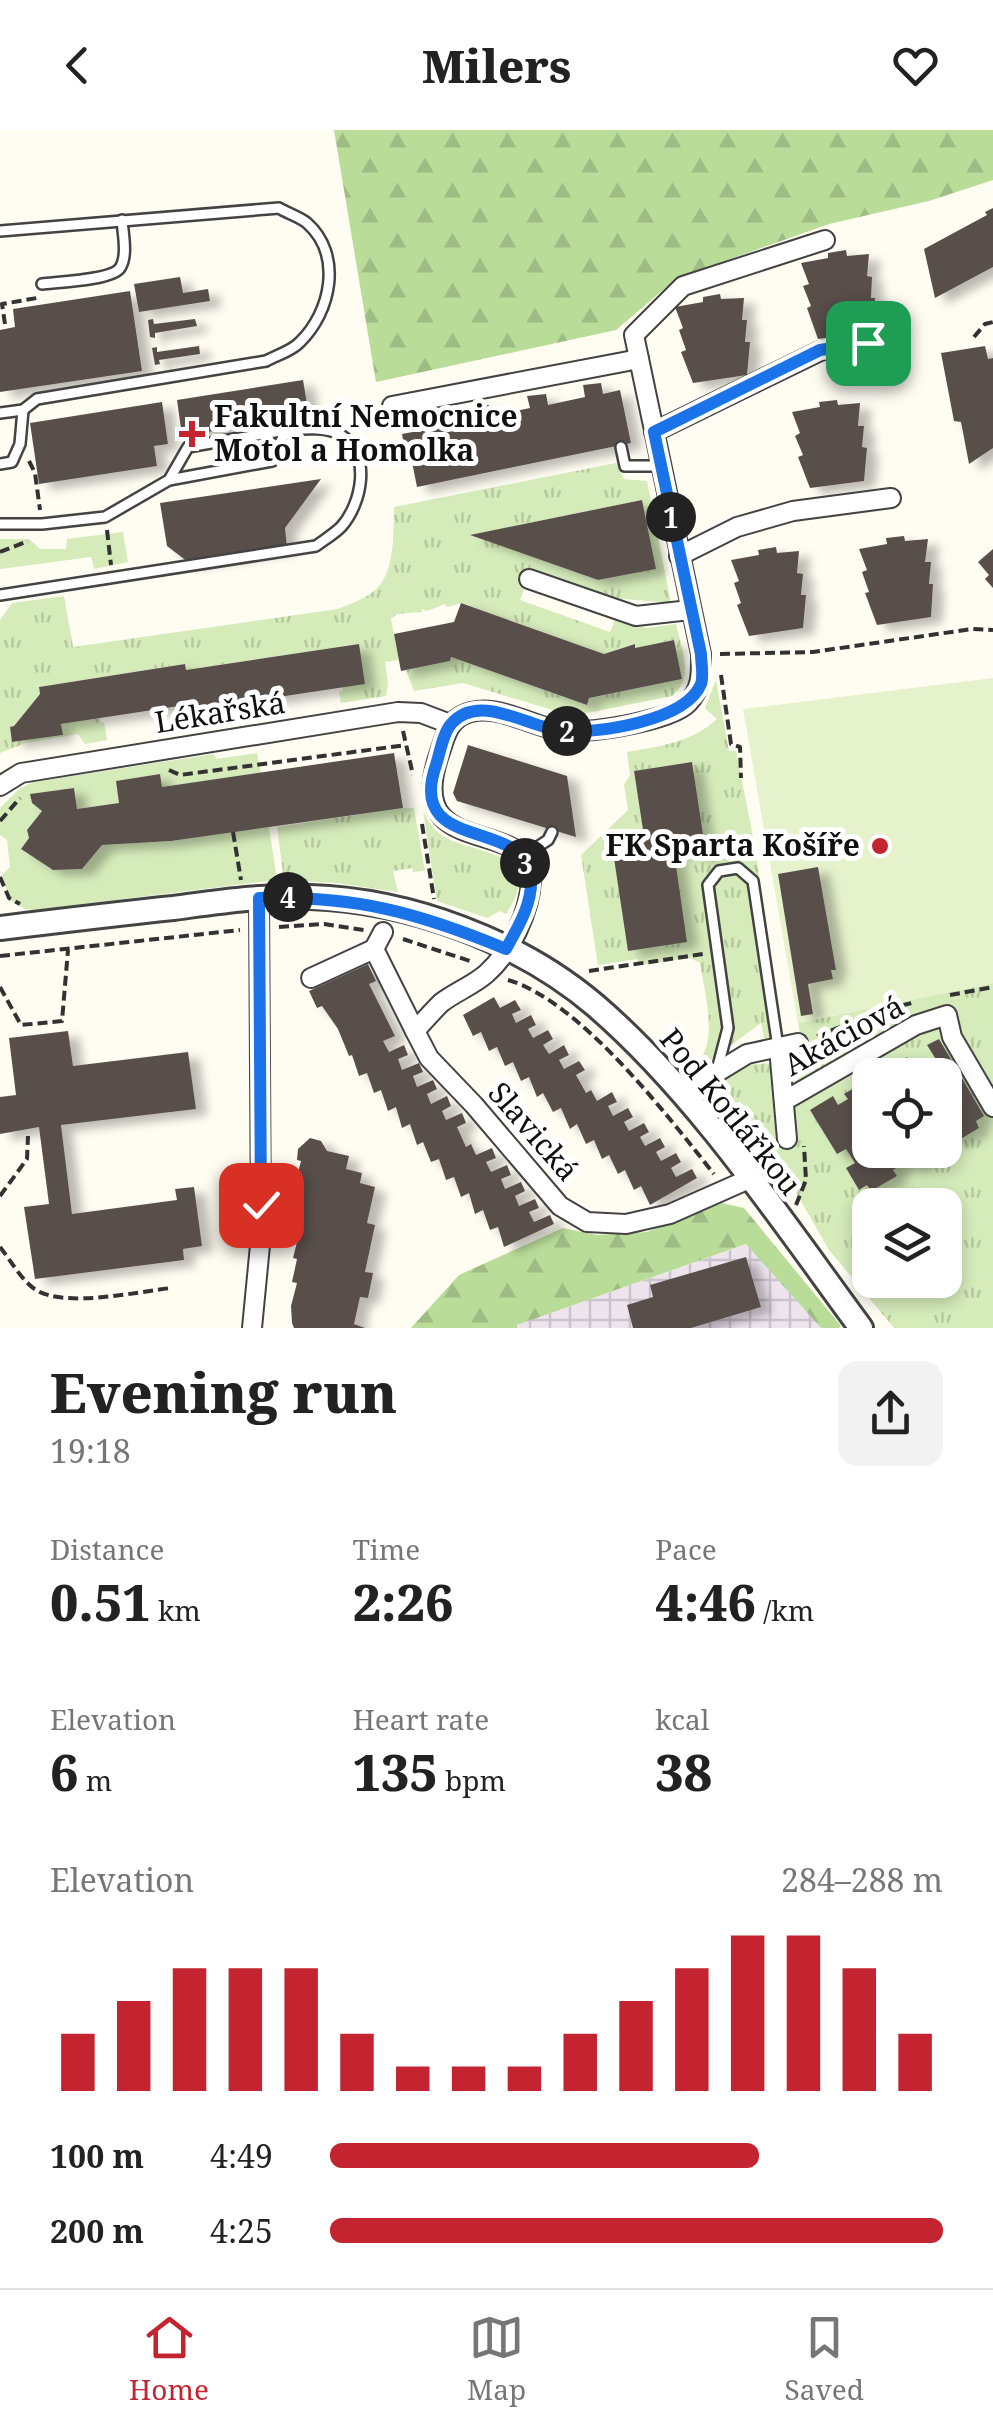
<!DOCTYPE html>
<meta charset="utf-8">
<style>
:root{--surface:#fff;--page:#f2f2f2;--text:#222;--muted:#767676;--line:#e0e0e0;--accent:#c32430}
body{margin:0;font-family:"Noto Serif",serif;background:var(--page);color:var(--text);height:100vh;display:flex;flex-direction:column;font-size:38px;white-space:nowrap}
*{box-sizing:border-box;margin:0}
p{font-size:32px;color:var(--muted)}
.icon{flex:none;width:55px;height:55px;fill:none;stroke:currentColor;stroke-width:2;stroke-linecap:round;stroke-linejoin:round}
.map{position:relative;height:1198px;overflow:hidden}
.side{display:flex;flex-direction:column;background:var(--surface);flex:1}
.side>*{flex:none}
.buttons{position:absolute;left:852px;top:928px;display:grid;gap:20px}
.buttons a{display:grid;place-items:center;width:110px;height:110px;border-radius:20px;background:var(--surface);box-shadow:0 5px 15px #0003;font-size:50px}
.pin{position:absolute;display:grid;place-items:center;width:85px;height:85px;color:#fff;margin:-42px;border-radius:20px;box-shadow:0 5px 15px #0006}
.km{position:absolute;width:50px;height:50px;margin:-25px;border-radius:50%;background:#222;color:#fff;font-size:28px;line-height:50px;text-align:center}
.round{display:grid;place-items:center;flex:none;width:105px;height:105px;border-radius:20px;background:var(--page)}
.head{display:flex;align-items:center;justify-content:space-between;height:170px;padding:0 50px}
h1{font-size:55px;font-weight:800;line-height:75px}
.metrics{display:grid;grid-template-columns:repeat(3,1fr);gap:15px;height:170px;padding:10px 50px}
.metrics div{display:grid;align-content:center}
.metrics b{font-size:50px;font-weight:800}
.metrics small{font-size:28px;font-weight:400}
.metrics p{font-size:28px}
.chart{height:280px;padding:20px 50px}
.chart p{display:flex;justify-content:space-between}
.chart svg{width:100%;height:180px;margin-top:10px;stroke:var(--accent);stroke-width:6}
ul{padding:0 50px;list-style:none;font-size:32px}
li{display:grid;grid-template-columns:160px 120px 1fr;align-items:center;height:75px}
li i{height:25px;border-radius:12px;background:var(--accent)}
header{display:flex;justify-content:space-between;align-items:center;height:130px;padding:0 50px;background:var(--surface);font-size:45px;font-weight:800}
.dock{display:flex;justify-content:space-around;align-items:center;height:140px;border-top:2px solid var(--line);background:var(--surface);font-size:28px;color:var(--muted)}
.dock a{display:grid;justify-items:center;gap:5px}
.dock .active{color:var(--accent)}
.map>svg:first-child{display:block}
.industrial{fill:url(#industrial-grid)}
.grass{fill:url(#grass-tufts);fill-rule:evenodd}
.forest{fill:url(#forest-firs)}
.park{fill:#d5ebba}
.pitch{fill:#e6f2cc}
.building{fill:#59504c;filter:url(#shadow)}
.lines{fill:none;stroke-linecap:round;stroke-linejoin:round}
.service-casing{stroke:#434343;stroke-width:14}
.minor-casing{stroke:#434343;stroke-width:22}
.tertiary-casing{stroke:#434343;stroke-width:28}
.path{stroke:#323232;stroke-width:4;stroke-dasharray:10 5;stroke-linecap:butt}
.service{stroke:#fff;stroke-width:9}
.minor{stroke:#fff;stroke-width:18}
.tertiary{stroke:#fff;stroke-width:22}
.route-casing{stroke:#fff;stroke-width:20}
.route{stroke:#1a73e8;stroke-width:12}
.poi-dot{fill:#c32430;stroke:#fff;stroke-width:4}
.labels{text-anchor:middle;stroke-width:10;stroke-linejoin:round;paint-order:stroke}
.poi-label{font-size:30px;font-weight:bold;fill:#101010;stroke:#fff;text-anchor:start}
.street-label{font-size:30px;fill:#101010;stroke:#fff}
</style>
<header><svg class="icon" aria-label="back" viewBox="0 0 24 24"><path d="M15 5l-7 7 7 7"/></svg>Milers<svg class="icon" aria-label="heart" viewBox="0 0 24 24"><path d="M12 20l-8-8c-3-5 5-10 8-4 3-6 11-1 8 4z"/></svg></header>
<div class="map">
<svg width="993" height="1198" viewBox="0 0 993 1198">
<defs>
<pattern id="industrial-grid" width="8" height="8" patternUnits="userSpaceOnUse" patternTransform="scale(2.5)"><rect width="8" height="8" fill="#ede4ee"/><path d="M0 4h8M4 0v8" fill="none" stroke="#cac3cb"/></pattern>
<pattern id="grass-tufts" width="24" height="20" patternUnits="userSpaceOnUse" patternTransform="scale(2.5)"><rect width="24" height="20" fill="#d5ebba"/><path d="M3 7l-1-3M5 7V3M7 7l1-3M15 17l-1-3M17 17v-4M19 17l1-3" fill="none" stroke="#b6c89f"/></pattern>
<pattern id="forest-firs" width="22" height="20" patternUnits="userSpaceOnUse" patternTransform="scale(2.5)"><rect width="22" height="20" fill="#b9dc99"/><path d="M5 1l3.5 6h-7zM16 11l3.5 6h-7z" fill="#9ebc83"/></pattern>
<filter id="shadow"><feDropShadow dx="11" dy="6" stdDeviation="5" flood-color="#0004"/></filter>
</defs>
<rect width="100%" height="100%" fill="#fffcf2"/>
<path class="industrial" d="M747,1114L821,1198H517V1195Z"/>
<g class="grass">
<path d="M616,333L624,349L647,351L671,473L613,468L532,439L520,470L610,502L616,488L646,498L676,494C681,518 695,548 672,566L572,586L463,553L414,561L406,540L449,531L451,527L586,575L589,568L682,549L674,510L635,518L634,514L604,524L462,473L447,477L445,474L427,481L422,479V482L397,484L391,489L399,530L385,532L388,553L386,566L341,573L339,562L342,561L358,514L186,540L185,534L39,557L40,564L14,596L10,597L12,612L62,605L61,594L100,588L101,593L104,592L107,610L85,614L78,604L26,613L0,623V490L12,473L64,466L73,517L338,479C349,474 365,469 374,461C396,443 393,403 394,377ZM642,370L655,439L598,450L472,405Z"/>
<path d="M716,550L729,621H736L755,717L785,926H772L767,922L761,893L692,944L686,938C724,928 704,861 700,833L690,828L639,835L637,829L598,835L581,725L628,680L624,655L630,645L627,622C660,616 691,613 717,589L705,578ZM692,632L703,704L701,707L713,716L704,728L693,719L677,721L676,708L613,715L629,713L633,701L643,700L634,641Z"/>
<path d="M403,678H414L425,741L413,742L412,738L393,741L398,762L336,753L284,750L277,697Z"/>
<path d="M423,681C429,692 433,700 443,706C471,725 550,719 506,784L500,781L487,788L437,771Z"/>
<path d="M993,853V1198H894L829,1120L782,1038L744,991L721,952L743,935L805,931L798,893ZM870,945H945V1020H870ZM870,1075H945V1150H870Z"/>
</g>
<g class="forest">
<path d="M334,0H993V50L929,71L829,94L677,148L616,200L376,252Z"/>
<path d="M722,1073L744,1078L841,1196L839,1198H821L746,1114L517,1195V1198H411L459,1145L563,1098L597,1105L647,1102Z"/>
</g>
<g class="park">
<path d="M123,402L128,432L94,439L91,427L0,439V409H29L40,419H66L67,409Z"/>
<path d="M257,623L261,643L162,657L160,644L117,651L119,673L77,679L74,658L31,664L32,673L42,681L27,700L29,708L21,719L53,740L81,739L102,715L171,711L269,697L277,750L35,780L25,779L10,770L2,745L10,737L7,710L0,705V678L19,659L33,652L214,624L216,629Z"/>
</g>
<path class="pitch" d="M993,548V853L798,893L743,579Z"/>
<g class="building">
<path d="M993,78V137L935,168L924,119L987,85L985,82Z"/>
<path d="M846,120L847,126L869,124L867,146L872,147L871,168H875L872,202L818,209L807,178L811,176L803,156L809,154L801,133L828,128V123Z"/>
<path d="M180,147L183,163L208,159L210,171L139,182L134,154Z"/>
<path d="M130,161L142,241L0,262V200L15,197L13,179Z"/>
<path d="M720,164L721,169L744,168L742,190H747L745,212H750L747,245L693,253L681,222L686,220L679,200L683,198L675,177L703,172V167Z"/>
<path d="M153,189L154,194L195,189L197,196L155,203V208L150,207L148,190Z"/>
<path d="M199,216L200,224L159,230L160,234L155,235L152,218L157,217V222Z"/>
<path d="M985,216L988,229L993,228V318L969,334L961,292L954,291L941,223Z"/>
<path d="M303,250L309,286L182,306L177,270Z"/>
<path d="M601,253L603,264L620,260L631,313L417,357L410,322H405L402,304L418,301L416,289L434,286L436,297L473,290L471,277L489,275L492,286L530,278L527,266L546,264L548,275L585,267L583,255Z"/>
<path d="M837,270L838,275L860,273L858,296H864L862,317L867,318L864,351L810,358L798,327L803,325L795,306L800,303L792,282L820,277L819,272Z"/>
<path d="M162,272L168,314L154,316L157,336L39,354L30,293Z"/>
<path d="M321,349L285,398L287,417L188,432L167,416L160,373Z"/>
<path d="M642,370L656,439L598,450L470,405Z"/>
<path d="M904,406L905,411L928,409L925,432H931L929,454H933L931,487L877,495L865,463L869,462L862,442L867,440L859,419L887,414L886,408Z"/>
<path d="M776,417L777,423L799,421L797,443L803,444L801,465H806L803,498L749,506L737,475L741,473L734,453L739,451L731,430L759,425L758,420Z"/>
<path d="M993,419V458L985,449L989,445L978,432Z"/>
<path d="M461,473L604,524L635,514V518L674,510L682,549L589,568L587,575L451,527L450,531L401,541L394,504L454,492Z"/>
<path d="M359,514L365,554L193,580L192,574L61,594L63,605L12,612L10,597L14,596L40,564L39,557L185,534L186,540Z"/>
<path d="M468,615L567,646L576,707L457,671L453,663Z"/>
<path d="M394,623L403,678L171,711L102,715L82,739L53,740L21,719L29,708L27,700L42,681L32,673L30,664L74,658L77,679L119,673L116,651L160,644L162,657Z"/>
<path d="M692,632L703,704L701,707L713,716L704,728L693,719L677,722L676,708H672L687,812L628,821L612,715L629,713L633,701L643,700L634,641Z"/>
<path d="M818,737L836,840H831L833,849L808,854L813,884L801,886L778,744Z"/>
<path d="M368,834L376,851L369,854L395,906L383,911L389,922L404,915L408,925L398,929L402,940L419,933L423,942L413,946L417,957L433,950L437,959L427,964L431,974L447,966L451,976L442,981L446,990L462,983L466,993L457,997L466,1017L471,1014L476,1025L492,1018L496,1028L486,1032L491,1042L507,1035L511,1045L501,1049L505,1059L521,1052L525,1061L515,1066L519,1076L535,1069L539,1078L529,1082L534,1092L550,1085L554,1094L504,1117L498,1097L490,1100L483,1080L475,1084L469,1063L461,1067L454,1047L446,1050L439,1029L431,1032L423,1012L417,1015L410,994L402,998L396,977L388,981L381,960L374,963L367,943L359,946L352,925L349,926L338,899L322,876L317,878L309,861Z"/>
<path d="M494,867L500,878L515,870L521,880L512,884L516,893L531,885L536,895L528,899L533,908L548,900L553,909L543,915L549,924L564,915L569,925L559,930L564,939L579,931L585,940L576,945L586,963L591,960L597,971L612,962L617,972L608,976L613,986L628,978L633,987L624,992L629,1001L644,993L649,1002L640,1007L645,1016L660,1008L665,1017L656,1022L661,1031L676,1023L681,1032L671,1038L676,1047L692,1039L697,1048L650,1075L641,1056L634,1060L625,1040L618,1044L609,1025L602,1029L594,1010L586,1014L577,994L570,999L561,978L553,982L543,963L537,967L529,947L521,951L513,932L505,936L497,917L489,921L481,902L473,906L463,885Z"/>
<path d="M68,901L73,936L188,922L196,979L61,995L72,1084L177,1070L175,1059L194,1057L202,1116L183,1119L184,1130L35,1149L24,1077L49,1074L39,997L0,1004V967L16,965L9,908Z"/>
<path d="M939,909L984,986L976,991L979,998L954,1013L950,1006L945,1009V945H889L886,940L907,927L913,937L919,934L923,940L937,931L927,915Z"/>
<path d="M866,951L870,958V1020H941L912,1037L909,1030L893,1040L897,1046L871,1061L867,1055L859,1060L846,1038L855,1033L846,1019L837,1024L810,980L833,966L838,975L848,969L844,964Z"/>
<path d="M310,1008L321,1011L327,1021L349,1026L346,1039L362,1043L360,1053L375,1057L367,1093L375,1095L365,1142L373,1143L368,1168L360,1167L354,1194L365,1198H294L292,1193L291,1176L297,1153L292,1152L297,1129L293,1128L299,1104L294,1103L299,1080L295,1079L300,1056L295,1055L301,1031L297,1030L298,1019Z"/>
<path d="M746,1127L761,1177L691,1198H633L627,1175L653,1167L650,1155Z"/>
</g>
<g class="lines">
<g class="service-casing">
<g id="service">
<path d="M0,101L279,78C287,83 300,87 307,93C343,125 331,182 300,212C292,221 277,225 266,231L37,269L23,280L0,283"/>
<path d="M42,154C58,152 112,150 120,138C128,126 123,104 122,90"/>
<path d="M621,317L625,336H661"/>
<path d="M0,334L12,332L20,314L23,280"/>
<path d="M169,350L188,317L286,300"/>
<path d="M0,394H42L105,387L169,350L272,331L286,300C302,299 326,296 341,305C372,324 362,374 341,397C334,404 324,410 316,416L0,465"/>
<path d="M522,727L548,710L552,702"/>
<path d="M717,940L728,898L708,755L719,741L738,738L753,751L778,917"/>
</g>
</g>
<g class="minor-casing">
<g id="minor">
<path d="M392,276L639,229"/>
<path d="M654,302L820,221L868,213"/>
<path d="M679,426L737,397L793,381L891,368"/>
<path d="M529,449L636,486L690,480"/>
<path d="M0,656L21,643L398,582L421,583L450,594"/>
<path d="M383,802L374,819L415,901"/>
<path d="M311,848L374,819"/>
<path d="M779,918L787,1009"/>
<path d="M683,963L747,924L798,913"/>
<path d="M784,971L916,895L947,885L952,907L993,977"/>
<path d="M749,1049L670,1084L626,1094L587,1092L560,1076L474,975L429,928L415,901C423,892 432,882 441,873C455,862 472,856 486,844C510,823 530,782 531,750C533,684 402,734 439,625C444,611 447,594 461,586C490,570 527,594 556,600C581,606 671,591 688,573C702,558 701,544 701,524L634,205L683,156L825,110"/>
<path d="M252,1198L261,1105L259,768"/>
</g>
</g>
<g class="tertiary-casing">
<path id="tertiary" d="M0,798C58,791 116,784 173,778C219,772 264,765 310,767C409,770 520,811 596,876C697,963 782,1091 861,1198"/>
</g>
<g class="path">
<path d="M5,194L2,174L37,168"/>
<path d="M974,207L985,194L993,192"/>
<path d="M29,331L35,343L40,380"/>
<path d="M107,400L111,435"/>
<path d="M0,422L28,411"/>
<path d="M720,524L813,522L972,499L993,500"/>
<path d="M721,545L731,614L740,617L741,648"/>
<path d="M403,601L413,645"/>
<path d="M169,640L180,645L406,615"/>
<path d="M0,691L20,668"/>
<path d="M422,694L434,769"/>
<path d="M233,702L241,750"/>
<path d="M0,747L9,768L20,774"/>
<path d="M279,797L324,794L364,800"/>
<path d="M403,809L470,831"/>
<path d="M0,826L240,800"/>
<path d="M589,841L703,824"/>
<path d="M508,850C580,871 667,985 714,1044"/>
<path d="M0,857L21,895L62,891L68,820"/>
<path d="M950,865L993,857"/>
<path d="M817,906L883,880L916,872"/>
<path d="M0,1066L27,1029L28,1006"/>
<path d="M796,1075L806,1050L804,1016"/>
<path d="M0,1117C11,1131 22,1151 36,1160C66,1178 136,1162 171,1158"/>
</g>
<use href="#service" class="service"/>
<use href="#minor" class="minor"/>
<use href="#tertiary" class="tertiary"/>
</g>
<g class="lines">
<g class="route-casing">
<path id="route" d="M261,1075L259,768C356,766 417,782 506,819C518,797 533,773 531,747C526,687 405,724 436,635C440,623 443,602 452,593C480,562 530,598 562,601C597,604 686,591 701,554C704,546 701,533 701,524L654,302L820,220L868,213"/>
</g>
<use href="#route" class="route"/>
</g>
<g class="poi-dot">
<path d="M187 289h10v10h10v10h-10v10h-10v-10h-10v-10h10z"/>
<circle cx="880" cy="716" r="10"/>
</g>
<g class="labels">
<g class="poi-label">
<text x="214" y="297">Fakultní Nemocnice<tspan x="214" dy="34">Motol a Homolka</tspan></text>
<text x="860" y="726" text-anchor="end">FK Sparta Košíře</text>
</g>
<g class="street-label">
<text transform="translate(220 583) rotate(-9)" y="10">Lékařská</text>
<text transform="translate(844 906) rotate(-29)" y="10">Akáciová</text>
<text transform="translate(730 982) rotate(51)" y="10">Pod Kotlářkou</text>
<text transform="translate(533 1002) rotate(49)" y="10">Slavická</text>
</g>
</g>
</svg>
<div class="buttons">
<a><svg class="icon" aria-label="locate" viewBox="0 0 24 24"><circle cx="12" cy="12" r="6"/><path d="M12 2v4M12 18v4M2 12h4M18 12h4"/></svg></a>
<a><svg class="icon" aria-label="layers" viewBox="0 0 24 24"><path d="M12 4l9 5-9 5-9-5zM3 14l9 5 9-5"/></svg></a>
</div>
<div class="pin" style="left:868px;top:213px;background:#1e9e55"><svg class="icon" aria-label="arrive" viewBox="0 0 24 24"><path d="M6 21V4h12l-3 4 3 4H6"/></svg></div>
<div class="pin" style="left:261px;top:1075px;background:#d93025"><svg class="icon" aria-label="check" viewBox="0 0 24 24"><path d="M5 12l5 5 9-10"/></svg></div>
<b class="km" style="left:671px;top:387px">1</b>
<b class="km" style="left:567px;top:601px">2</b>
<b class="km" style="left:525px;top:733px">3</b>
<b class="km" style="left:288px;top:767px">4</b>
</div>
<section class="side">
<div class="head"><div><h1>Evening run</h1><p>19:18</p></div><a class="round"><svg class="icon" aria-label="share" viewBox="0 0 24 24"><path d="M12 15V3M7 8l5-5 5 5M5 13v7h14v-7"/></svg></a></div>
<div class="metrics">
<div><p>Distance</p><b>0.51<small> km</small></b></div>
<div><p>Time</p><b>2:26</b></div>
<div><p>Pace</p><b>4:46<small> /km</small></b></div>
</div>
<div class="metrics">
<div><p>Elevation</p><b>6<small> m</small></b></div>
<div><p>Heart rate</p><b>135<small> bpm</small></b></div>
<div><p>kcal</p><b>38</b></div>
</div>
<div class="chart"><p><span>Elevation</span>284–288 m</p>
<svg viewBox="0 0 160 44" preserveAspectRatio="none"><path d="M5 44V30M15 44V22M25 44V14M35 44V14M45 44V14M55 44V30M65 44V38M75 44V38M85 44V38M95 44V30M105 44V22M115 44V14M125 44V6M135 44V6M145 44V14M155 44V30"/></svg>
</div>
<ul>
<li><b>100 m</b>4:49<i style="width:70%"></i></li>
<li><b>200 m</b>4:25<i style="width:100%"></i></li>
</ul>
</section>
<nav class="dock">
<a class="active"><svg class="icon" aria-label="home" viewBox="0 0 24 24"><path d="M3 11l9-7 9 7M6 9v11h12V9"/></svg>Home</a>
<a><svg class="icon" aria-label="map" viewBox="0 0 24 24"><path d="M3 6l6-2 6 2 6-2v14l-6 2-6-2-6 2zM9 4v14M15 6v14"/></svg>Map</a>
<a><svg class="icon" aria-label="saved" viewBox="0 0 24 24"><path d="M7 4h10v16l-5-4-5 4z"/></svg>Saved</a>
</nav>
